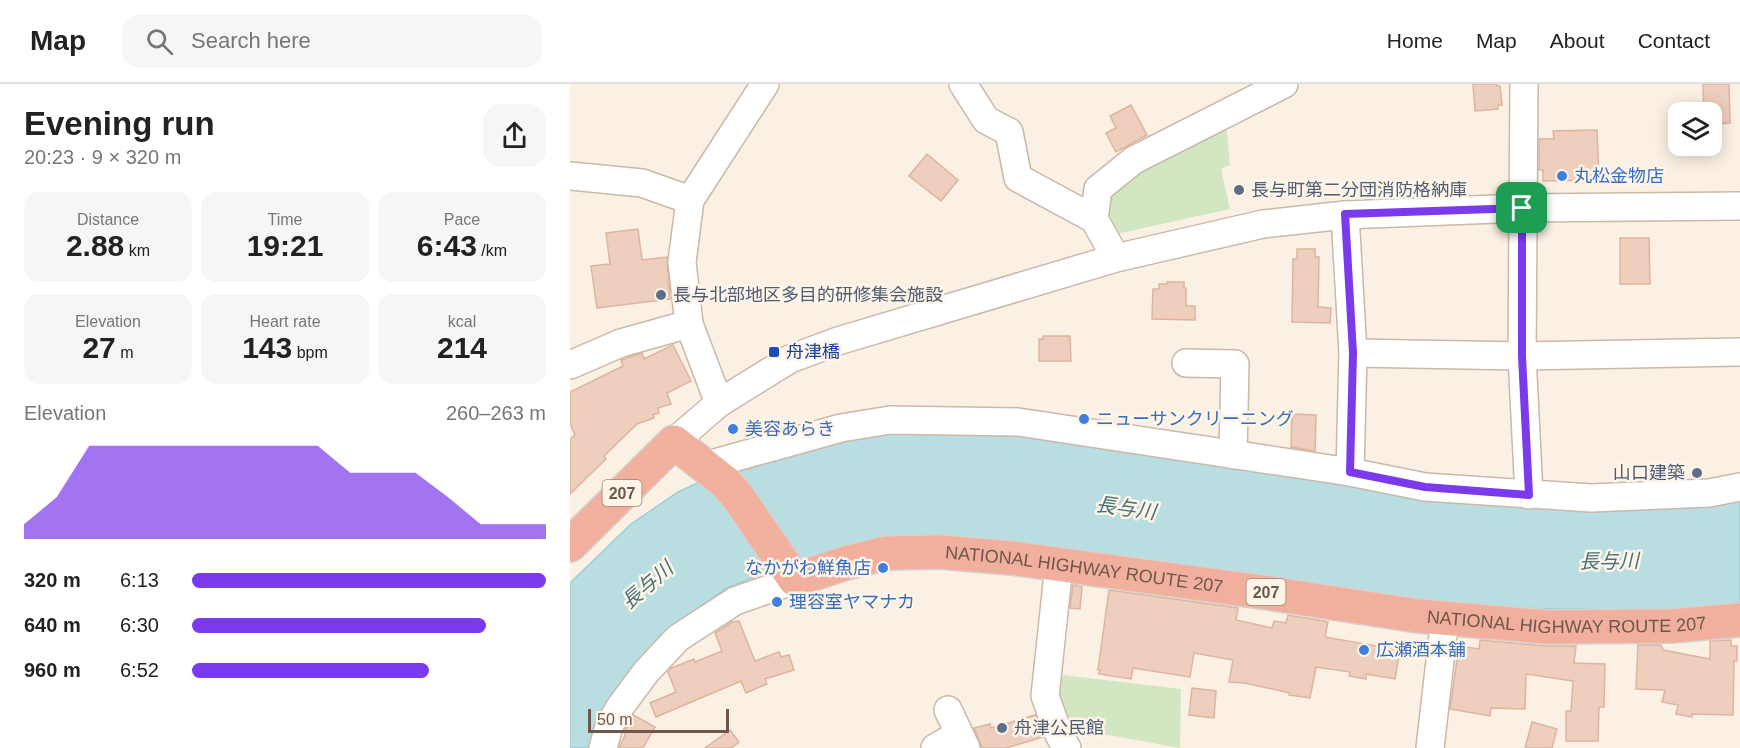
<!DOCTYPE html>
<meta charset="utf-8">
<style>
:root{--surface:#fff;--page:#f6f6f6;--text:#222;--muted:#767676;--line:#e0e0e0;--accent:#7c3aed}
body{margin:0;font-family:Arial,"Noto Sans JP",sans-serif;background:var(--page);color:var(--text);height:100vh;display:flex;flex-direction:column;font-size:22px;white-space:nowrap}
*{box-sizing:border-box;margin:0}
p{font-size:20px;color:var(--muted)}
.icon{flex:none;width:33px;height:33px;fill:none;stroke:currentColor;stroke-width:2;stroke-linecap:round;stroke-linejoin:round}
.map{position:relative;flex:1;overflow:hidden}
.details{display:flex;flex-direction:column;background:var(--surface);width:570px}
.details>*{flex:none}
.tools{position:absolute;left:1098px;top:18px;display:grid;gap:12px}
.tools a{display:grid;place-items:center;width:54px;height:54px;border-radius:12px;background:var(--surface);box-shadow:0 3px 15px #0003;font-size:30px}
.scale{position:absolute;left:18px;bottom:15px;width:141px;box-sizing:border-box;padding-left:6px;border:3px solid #70574b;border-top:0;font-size:16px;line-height:21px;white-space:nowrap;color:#70574b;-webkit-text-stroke:4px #fef4e8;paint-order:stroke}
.pin{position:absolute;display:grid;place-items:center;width:51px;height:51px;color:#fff;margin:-26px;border-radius:12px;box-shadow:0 3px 9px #0006}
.round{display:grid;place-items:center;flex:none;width:63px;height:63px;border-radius:18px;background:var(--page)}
.overview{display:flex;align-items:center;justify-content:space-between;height:102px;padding:0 24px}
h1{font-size:33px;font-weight:600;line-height:45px}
.stats{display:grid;grid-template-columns:repeat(3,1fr);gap:9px;height:102px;padding:6px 24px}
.stats div{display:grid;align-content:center;border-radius:15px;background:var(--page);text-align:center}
.stats b{font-size:30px;font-weight:600}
.stats small{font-size:16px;font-weight:400}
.stats p{font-size:16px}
.chart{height:168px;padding:12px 24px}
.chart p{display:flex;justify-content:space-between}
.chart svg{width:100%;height:108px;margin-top:6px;fill:var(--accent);opacity:.7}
ul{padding:0 24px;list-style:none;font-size:20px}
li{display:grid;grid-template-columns:96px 72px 1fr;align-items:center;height:45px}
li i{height:15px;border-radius:8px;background:var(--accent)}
header{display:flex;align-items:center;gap:36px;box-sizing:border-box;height:84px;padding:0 30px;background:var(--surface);border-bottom:2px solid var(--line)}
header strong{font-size:28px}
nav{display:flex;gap:33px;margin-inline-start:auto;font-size:21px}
.search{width:420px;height:54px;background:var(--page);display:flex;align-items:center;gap:15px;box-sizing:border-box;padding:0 21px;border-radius:18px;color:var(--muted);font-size:22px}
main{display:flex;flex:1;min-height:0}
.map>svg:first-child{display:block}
.green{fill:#d2e6c2}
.water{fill:#b9dee2;stroke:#a0cdd3;stroke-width:1.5}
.building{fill:#eecebc;stroke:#dfb49e;stroke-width:1.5}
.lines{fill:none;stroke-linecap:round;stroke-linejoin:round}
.minor-casing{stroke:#cab8aa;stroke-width:30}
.highway-casing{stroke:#d7d0cd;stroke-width:36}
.minor{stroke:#fff;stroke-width:27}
.highway{stroke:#f0b09d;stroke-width:33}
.route-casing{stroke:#fff;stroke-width:12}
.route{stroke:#7c3aed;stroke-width:8}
.shop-dot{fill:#3f7fe0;stroke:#fef4e8;stroke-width:2}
.service-dot{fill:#5c6f8a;stroke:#fef4e8;stroke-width:2}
.transit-dot{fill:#1a4fb4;stroke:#fef4e8;stroke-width:2}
.labels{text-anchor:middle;stroke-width:5;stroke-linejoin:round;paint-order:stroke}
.shield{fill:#fef4e8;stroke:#9b867a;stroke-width:1.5}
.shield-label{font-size:16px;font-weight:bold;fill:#70574b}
.shop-label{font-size:18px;fill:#366cbe;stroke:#fef4e8;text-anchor:start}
.service-label{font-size:18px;fill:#4e5e75;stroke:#fef4e8;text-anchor:start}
.transit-label{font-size:18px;fill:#164399;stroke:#fef4e8;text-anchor:start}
.street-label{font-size:18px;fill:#70574b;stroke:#fef4e8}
.water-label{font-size:20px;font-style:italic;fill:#43747b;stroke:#fef4e8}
</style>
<header>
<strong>Map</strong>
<div class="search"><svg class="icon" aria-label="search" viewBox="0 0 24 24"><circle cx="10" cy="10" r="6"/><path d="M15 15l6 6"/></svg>Search here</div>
<nav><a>Home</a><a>Map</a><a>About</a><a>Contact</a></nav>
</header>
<main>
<section class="details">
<div class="overview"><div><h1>Evening run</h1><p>20:23 · 9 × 320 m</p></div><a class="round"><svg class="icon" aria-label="share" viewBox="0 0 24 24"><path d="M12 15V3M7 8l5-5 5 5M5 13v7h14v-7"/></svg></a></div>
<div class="stats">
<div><p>Distance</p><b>2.88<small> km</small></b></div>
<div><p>Time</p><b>19:21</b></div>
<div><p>Pace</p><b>6:43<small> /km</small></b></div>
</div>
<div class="stats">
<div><p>Elevation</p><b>27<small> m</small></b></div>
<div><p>Heart rate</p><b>143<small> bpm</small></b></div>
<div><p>kcal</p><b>214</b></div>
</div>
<div class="chart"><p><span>Elevation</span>260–263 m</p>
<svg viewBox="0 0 160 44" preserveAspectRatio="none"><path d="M0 44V38L10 27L20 6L30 6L40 6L50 6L60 6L70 6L80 6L90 6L100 17L110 17L120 17L130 27L140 38L150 38L160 38V44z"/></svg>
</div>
<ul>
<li><b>320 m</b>6:13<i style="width:100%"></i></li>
<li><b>640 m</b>6:30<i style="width:83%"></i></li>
<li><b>960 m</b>6:52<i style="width:67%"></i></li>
</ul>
</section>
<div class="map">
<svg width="1170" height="664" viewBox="0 0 1170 664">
<rect width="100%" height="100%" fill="#faf0e3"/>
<g class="green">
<path d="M656,40L660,81L651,85L660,125L542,151L534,118L566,87Z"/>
<path d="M492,591L611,605L610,664L506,645L489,617Z"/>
</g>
<path class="water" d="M323,344L451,347L782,400L1170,409V518L1113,527L942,524L256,470L187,492L155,505L126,527L25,664H0V499L61,440L108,408L168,380Z"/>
<g class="building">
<path d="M903,0H927V2H930L932,21H928V25L905,27Z"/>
<path d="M1133,0H1159L1160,39L1142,40V28H1134Z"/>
<path d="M561,21L577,51L546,68L536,49L546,44L540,32Z"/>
<path d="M1027,46L1029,96L973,97V86H969V55H984L983,47Z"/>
<path d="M357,70L388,96L371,117L339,92Z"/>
<path d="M68,145L72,176L97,173L100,215L27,224L21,182L40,180L36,149Z"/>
<path d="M1050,154H1079L1080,200H1050Z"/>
<path d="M727,165H745V173H749L748,223L761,224L760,239L722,238L723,175H727Z"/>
<path d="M597,198H614V204H616V222H625V236L582,235L583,205H589V200H597Z"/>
<path d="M473,252H500L501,277H469V255H473Z"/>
<path d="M103,261L121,297L97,309L101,320L88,324L89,329L83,331L84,334L67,340L34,372L36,375L0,410V355L5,351L0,339V308L53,282L51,276L72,269L74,275Z"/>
<path d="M722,330L746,331L745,367L721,363Z"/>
<path d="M503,501L512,503L510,525L500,524Z"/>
<path d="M539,506L668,524L666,536L702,544L704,537L716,539L718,531L754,537L758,538L755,553L830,566L825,595L796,590V595L779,592L780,588L746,583L740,614L719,611L720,609L675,599L659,598L663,576L624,569L620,593L563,584L561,595L529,590L530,586H528Z"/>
<path d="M169,537L185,577L209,568L211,573L219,571L224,586L195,595L197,600L176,609L171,597L86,633L80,619L106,608L98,588L101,584L124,575L125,578L152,567L145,549L162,538Z"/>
<path d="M910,556L975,562H1006L1004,579L1035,580L1034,623H1029L1028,657H996V627H1001L1003,597L956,590L955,625L921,624L920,632L880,625L889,562L909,565Z"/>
<path d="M1161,556V562H1167V577H1164L1163,631L1122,630V633L1106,630L1108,621L1092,618L1095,606L1066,605L1068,561H1091L1093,566L1140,575V557Z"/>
<path d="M622,604L646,607L644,634L619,631Z"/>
<path d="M63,631L85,643L73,664H49L55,651L54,648Z"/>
<path d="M465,631L473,653L436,664H412L404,644L420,640L421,644Z"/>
<path d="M962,638L987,645L982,664H955Z"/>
<path d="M160,646L169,658L161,664H135Z"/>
</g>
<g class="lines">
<g class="minor-casing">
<g id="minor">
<path d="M393,0L416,36L439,48L448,94L524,135"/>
<path d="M954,0L952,272L959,411"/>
<path d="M0,92L72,99L120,116"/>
<path d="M775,131L783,269L780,388"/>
<path d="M546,174L524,135L528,105L564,76L714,0"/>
<path d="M783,269L952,272L1170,268"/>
<path d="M616,279L665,280L663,371"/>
<path d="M0,281L51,259L119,240"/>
<path d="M149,319L119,240L112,178L120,116L195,0"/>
<path d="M104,358L149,319L220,275L268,257L546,174L693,140L775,131L952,124L1170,122"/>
<path d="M134,382L271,344L320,336L448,338L780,388L855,403L1021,414L1139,409L1170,403"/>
<path d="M489,481L475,612L489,651L497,664"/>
<path d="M378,626L396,664"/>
<path d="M33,664L39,642L50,623L76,588L108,554L165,517L225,496"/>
<path d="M365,664L389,650"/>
<path d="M860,664L875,534"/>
</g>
</g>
<g class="highway-casing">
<g id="highway">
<path id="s1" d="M0,461L104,358L155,398L168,413L225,496L276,479L317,469L371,468L441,474L698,509L848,532L976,543L1102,542L1170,536"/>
</g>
</g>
<use href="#minor" class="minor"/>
<use href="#highway" class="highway"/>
</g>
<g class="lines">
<g class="route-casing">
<path id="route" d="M952,124V272L959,411L855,403L780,388L783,269L775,130Z"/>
</g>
<use href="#route" class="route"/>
</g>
<g class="shop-dot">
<circle cx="992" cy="92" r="6"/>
<circle cx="514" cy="335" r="6"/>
<circle cx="163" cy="345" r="6"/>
<circle cx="313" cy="484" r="6"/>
<circle cx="207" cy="518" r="6"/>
<circle cx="794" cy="566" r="6"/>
</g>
<g class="service-dot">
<circle cx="669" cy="106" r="6"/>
<circle cx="91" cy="211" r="6"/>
<circle cx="1127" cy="389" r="6"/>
<circle cx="432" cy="644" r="6"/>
</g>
<rect class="transit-dot" x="198" y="262" width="12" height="12" rx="3"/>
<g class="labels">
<g class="shield">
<rect x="32.5" y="396" width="39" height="26" rx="4.5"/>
<rect x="676.5" y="495" width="39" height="26" rx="4.5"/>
</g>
<g class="shield-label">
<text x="52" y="415">207</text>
<text x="696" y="514">207</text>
</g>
<g class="shop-label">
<text x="1004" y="98">丸松金物店</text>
<text x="526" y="341">ニューサンクリーニング</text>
<text x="175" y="351">美容あらき</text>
<text x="301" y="490" text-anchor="end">なかがわ鮮魚店</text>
<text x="219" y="524">理容室ヤマナカ</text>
<text x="806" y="572">広瀬酒本舗</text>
</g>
<g class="service-label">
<text x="681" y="112">長与町第二分団消防格納庫</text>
<text x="103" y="217">長与北部地区多目的研修集会施設</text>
<text x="1115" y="395" text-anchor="end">山口建築</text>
<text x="444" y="650">舟津公民館</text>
</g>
<g class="transit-label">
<text x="216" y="274">舟津橋</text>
</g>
<g class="street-label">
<text dy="6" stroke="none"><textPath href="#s1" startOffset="626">NATIONAL HIGHWAY ROUTE 207</textPath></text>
<text dy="6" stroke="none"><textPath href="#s1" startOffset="1112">NATIONAL HIGHWAY ROUTE 207</textPath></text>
</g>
<g class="water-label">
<text transform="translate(556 424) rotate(8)" y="7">長与川</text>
<text transform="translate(1039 477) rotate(-1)" y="7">長与川</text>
<text transform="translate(77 501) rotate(-41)" y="7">長与川</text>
</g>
</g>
</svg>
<div class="tools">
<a><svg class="icon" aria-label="layers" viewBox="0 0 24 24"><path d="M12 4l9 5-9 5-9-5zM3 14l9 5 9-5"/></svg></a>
</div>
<div class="scale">50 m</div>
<div class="pin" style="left:952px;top:124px;background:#1e9e55"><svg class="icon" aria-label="arrive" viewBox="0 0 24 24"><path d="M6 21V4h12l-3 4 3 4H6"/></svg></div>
</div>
</main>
